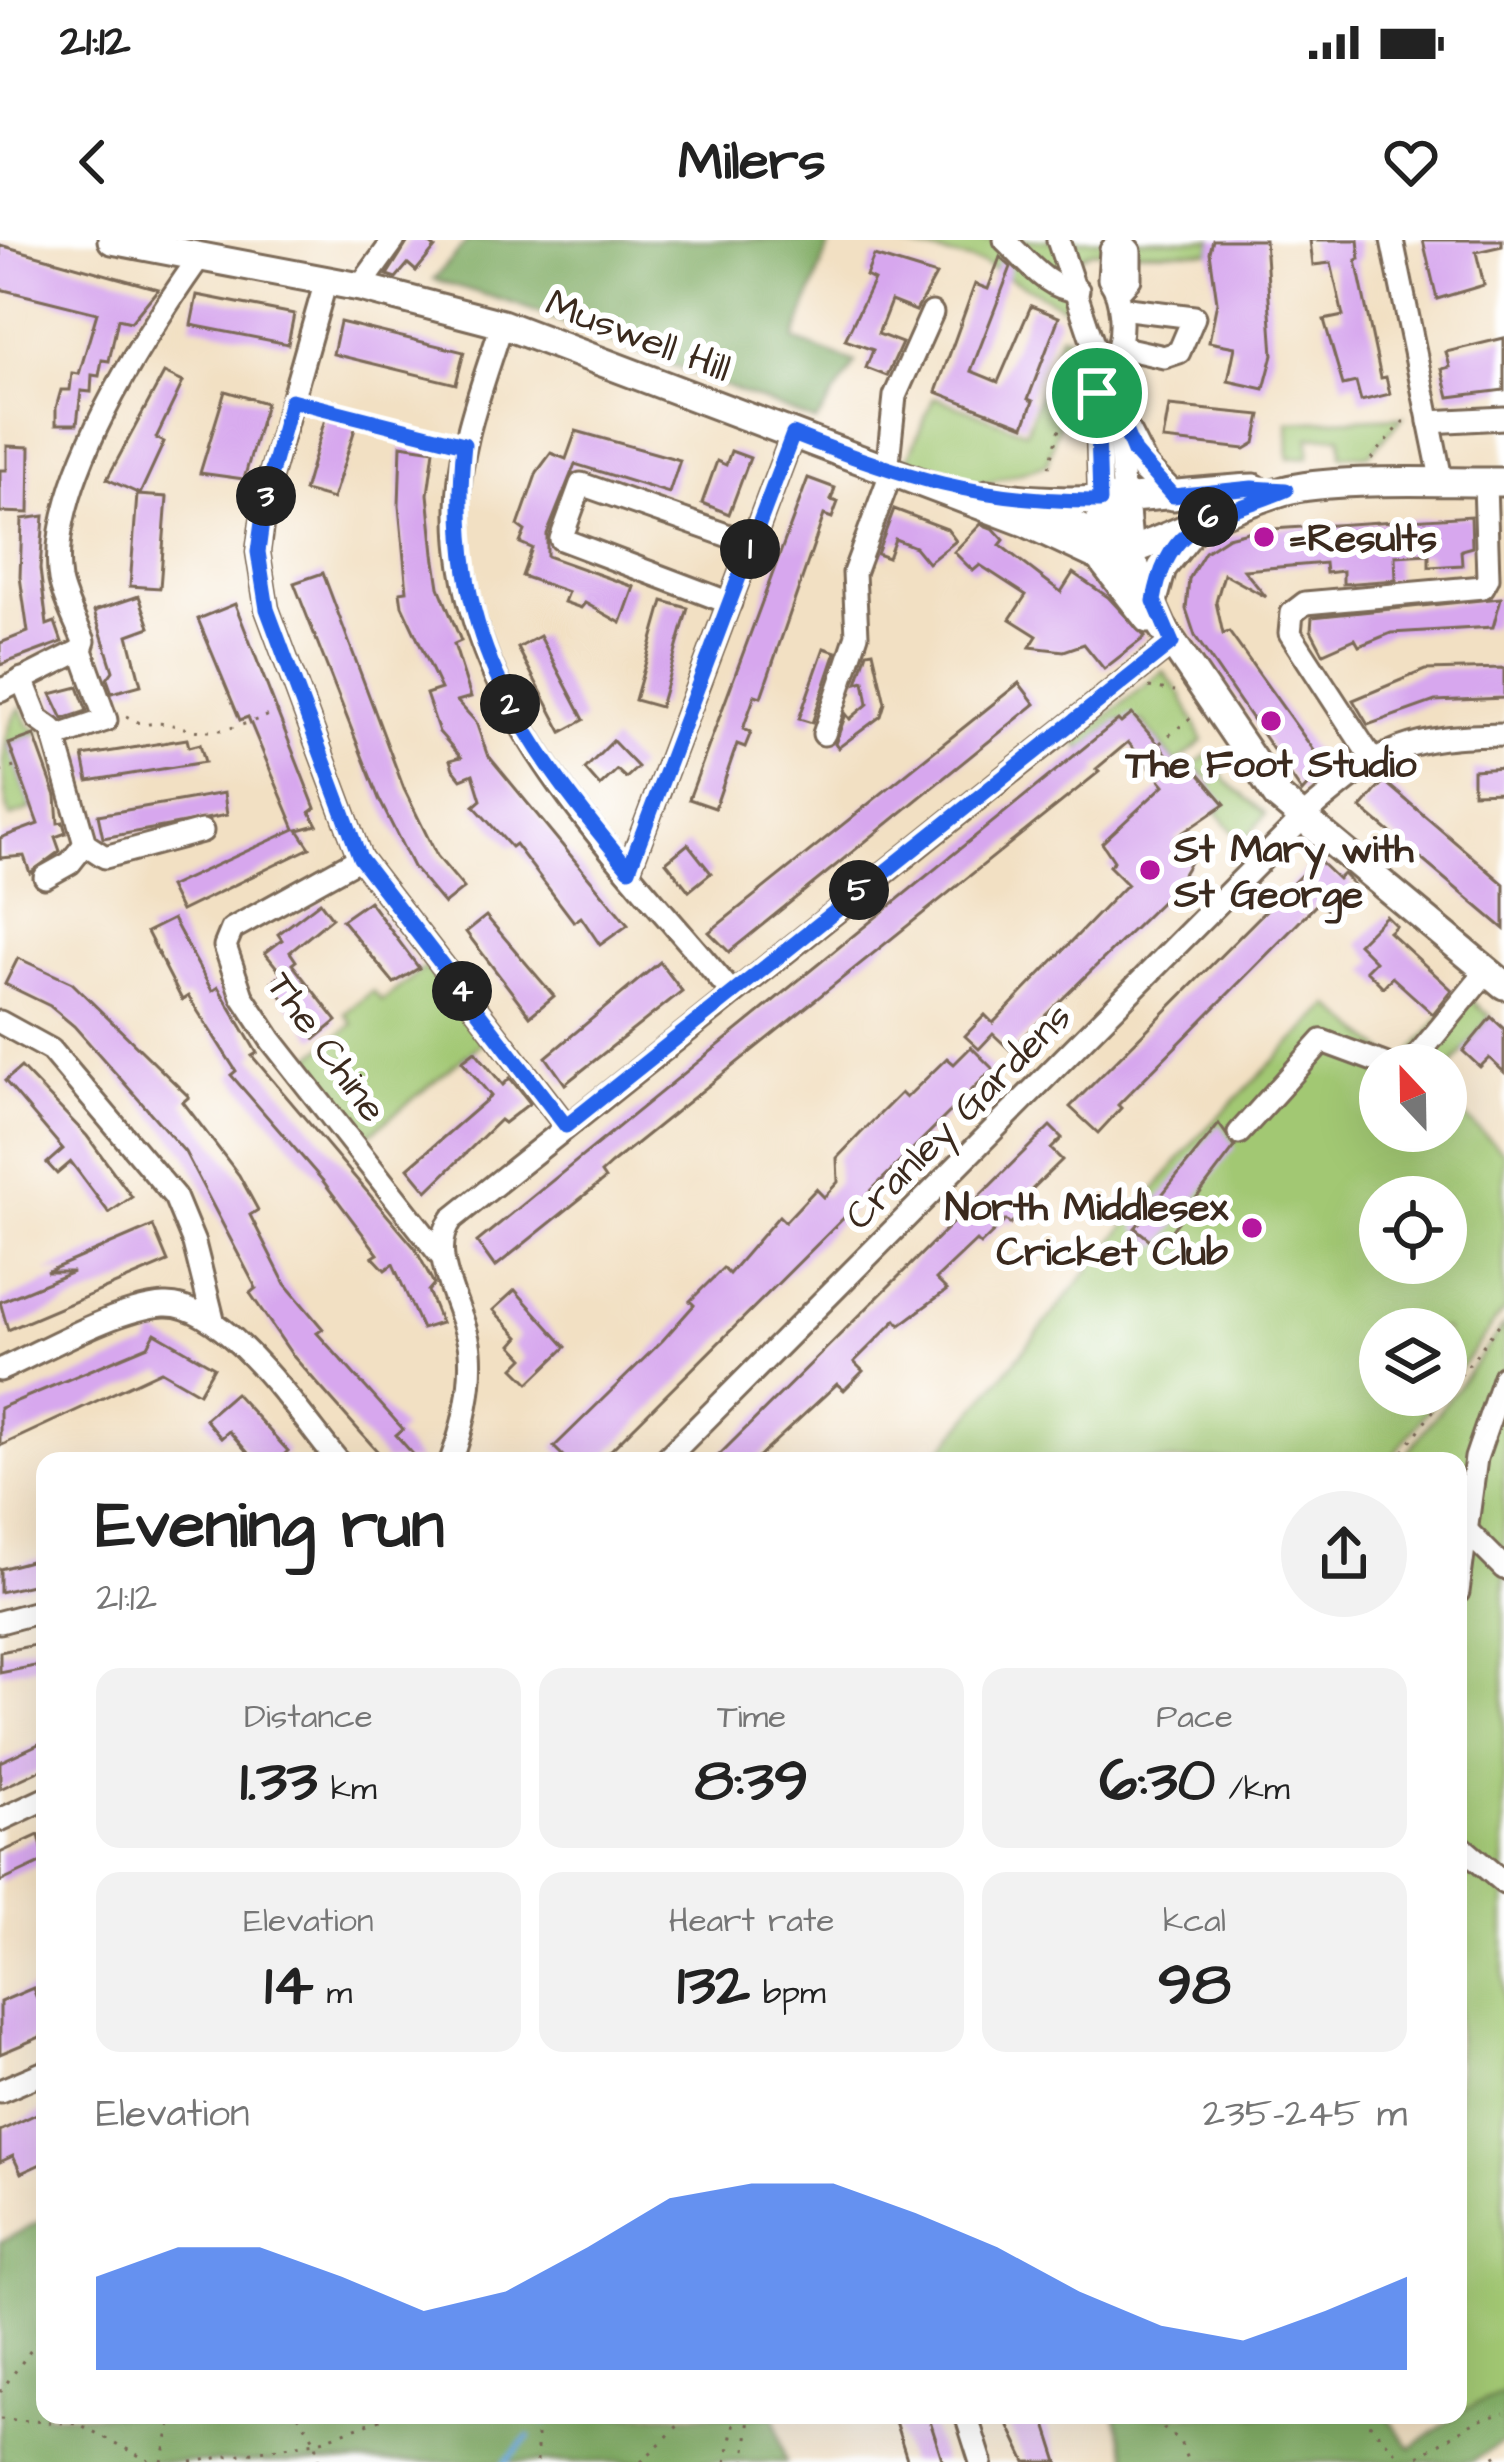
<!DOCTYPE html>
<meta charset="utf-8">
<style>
:root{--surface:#fff;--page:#f2f2f2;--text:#222;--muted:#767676;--accent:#2563eb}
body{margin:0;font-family:"Architects Daughter",sans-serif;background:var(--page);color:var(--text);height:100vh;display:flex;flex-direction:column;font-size:45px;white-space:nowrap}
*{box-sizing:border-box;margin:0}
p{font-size:39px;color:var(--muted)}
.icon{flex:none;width:66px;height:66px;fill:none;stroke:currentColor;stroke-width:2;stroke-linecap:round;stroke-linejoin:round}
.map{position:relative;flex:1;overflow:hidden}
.panel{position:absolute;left:36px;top:1212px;width:1431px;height:972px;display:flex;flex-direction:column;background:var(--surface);border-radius:24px;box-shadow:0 12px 48px #0002}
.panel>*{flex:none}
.needle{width:78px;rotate:338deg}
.fabs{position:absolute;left:1359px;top:804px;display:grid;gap:24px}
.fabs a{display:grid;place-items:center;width:108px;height:108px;border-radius:50%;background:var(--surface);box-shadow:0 12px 48px #0002;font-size:60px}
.pin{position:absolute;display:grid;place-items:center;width:102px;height:102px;color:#fff;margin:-51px;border:6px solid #fff;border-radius:50%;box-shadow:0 3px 12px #0007}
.km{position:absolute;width:60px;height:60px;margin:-30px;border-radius:50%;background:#222;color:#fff;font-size:33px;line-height:60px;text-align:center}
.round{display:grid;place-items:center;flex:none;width:126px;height:126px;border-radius:63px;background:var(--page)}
.head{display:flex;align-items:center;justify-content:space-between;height:204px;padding:0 60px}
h1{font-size:66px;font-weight:700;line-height:90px}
.figures{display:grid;grid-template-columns:repeat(3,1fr);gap:18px;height:204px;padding:12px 60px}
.figures div{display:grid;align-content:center;border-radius:24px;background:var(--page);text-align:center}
.figures b{font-size:60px;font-weight:700}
.figures small{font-size:33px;font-weight:400}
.figures p{font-size:33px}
.chart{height:336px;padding:24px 60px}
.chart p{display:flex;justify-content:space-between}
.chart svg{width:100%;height:216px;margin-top:12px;fill:var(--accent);opacity:.7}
.status{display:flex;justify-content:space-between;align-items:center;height:84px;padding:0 60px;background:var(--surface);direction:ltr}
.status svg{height:33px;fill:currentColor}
header{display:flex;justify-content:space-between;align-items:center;height:156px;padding:0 60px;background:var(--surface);font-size:54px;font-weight:700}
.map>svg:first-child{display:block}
.green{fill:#a2c873;stroke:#6e7948;stroke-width:3;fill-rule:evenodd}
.forest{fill:#81ac65;stroke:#5e6b42;stroke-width:3}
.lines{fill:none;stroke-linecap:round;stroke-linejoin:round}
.stream{stroke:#65a6d8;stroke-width:6}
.building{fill:#d7a7ee}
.minor-casing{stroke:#7b6a58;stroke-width:27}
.major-casing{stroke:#7b6a58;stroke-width:33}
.path{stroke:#7b6a58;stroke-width:3;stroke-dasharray:3 9;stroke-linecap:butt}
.minor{stroke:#fff;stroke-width:21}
.major{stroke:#fff;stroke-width:27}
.route-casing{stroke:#fff;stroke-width:24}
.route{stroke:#2563eb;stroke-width:15}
.poi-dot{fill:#b5179e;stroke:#fff;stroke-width:4.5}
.labels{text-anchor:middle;stroke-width:12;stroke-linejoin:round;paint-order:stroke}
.street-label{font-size:39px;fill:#3b2a1e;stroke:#fff}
.poi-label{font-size:39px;font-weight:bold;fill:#3b2a1e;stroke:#fff;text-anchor:start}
</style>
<div class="status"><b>21:12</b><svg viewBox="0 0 49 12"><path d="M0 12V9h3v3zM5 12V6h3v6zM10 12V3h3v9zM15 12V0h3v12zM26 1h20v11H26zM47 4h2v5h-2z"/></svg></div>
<header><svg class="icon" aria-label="back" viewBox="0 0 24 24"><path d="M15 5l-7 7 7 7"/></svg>Milers<svg class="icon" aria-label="heart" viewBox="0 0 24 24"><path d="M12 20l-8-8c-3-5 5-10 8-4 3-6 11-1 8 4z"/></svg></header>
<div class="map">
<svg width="1504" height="2222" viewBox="0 0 1504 2222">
<rect width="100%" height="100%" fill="#fff"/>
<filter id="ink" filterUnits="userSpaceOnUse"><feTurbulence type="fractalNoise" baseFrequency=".00833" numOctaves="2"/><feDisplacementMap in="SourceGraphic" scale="24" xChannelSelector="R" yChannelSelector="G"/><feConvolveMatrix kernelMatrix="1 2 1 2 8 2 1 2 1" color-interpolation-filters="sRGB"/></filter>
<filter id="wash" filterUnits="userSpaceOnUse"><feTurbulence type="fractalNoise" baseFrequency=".004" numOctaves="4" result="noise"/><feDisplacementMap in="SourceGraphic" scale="48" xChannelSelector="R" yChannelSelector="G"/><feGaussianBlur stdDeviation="2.7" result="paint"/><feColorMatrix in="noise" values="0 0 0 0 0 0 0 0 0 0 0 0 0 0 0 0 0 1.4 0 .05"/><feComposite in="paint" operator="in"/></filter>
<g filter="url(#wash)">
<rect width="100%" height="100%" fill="#f2e0c3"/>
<g class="green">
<path d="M878,0H1213L1210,12L1092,11L1057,29L1074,73L983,23Z"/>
<path d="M1060,95L1082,102L1047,224L983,244L907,221L934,157L1026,192Z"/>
<path d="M1403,177L1370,214L1342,216L1341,196L1309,197V217L1289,218L1288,182Z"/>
<path d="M1163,431L1181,454L1203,501L1176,523L1143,482L1118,480L1082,510L1075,502Z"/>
<path d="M21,467L28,485L40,492L9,504L32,569L10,577C0,547 0,490 21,467Z"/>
<path d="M1210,513L1226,541L1266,574L1242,603L1216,571L1224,564L1209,546L1213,542L1192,526Z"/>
<path d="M426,727L483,802L366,897L309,818L353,784L345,773L373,751L382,761Z"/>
<path d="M1462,752L1491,777L1446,832V825H1380V891H1446V859L1504,913V1070L1446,1147V1089H1380V1155H1440L1389,1221H933L1196,899L1330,765L1401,825ZM1380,957H1446V1023H1380Z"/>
<path d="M1504,1085V2152L1458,2174V1221H1401Z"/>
</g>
<g class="forest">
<path d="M468,0H831L794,100L856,123L816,182L518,65L434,39Z"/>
<path d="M45,1978V2175H774L786,2222H0V2003Z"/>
<path d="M1504,2152V2201L1471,2222H1129L1115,2175H1385L1411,2208L1466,2169Z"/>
</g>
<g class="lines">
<g class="stream">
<path d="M545,2182L552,2175"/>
<path d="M505,2222L529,2197"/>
</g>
</g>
<g id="blocks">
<g class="building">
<path d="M409,0H425L435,8L416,31L408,24L396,38L387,35Z"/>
<path d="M1213,0H1265L1273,115L1264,149L1228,141L1235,107L1209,102L1217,62L1210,12Z"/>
<path d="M1310,0H1358L1360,19L1356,20L1381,138L1386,137L1390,154L1361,161L1356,142L1343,145L1324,80L1343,76L1331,23L1313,25Z"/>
<path d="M1423,0H1502V6L1476,12L1484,45L1437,59Z"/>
<path d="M0,5L158,49L131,82L118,79L109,121L102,120L99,136L92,135L91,152L81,151L77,184H56V168L61,150H70L72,133L79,134L97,73L0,49Z"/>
<path d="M874,16L936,35L916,71L891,61L878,94L902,103L887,136L866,128L873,110L845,100L874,40L866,36Z"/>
<path d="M1000,17L1011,27L971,131L998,142L1031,66L1059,77L1028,159L1033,161L1024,186L936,152L975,44L988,49Z"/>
<path d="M197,55L294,74L288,104L191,85Z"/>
<path d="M340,82L464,112L456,144L333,114Z"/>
<path d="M1504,98V150L1449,157L1442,129L1450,127L1446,112Z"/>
<path d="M164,133L183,142L156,198L164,202L140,254L107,239Z"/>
<path d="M225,151L266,163L244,239L200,233Z"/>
<path d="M1169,166L1261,175L1255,203L1245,209L1163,200Z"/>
<path d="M327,172L358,179L333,259L304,251Z"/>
<path d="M576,191L680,220L669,253L575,224L547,294V316L634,347L621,383L585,363L581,368L564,362L568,352L522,336L532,308L520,303L525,291L518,286L537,232L551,213L566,219Z"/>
<path d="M401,205L434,210L428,254L434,314L439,347L461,401L454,404L471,457L457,461L476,482L487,514L628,685L600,705L581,677L574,682L515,604L511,607L474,566L481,560L473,534L461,539L453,529L450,520L461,517L439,492L426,454L441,449L402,366L400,352L407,351L399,266Z"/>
<path d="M7,206L30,207L29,273L0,272V230H7Z"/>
<path d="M731,211L750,218L729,274L702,263L717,221L726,225Z"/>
<path d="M808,238L835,248L831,260L838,262L832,278L824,275L761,457L755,455L743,489L751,492L745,507L737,504L715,568L689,559Z"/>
<path d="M137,255L167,257L160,348L130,346Z"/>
<path d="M894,269L947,289L956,301L928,323L915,307L895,299L888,318L877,314Z"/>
<path d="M44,276L40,329L47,385L55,382L62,402L0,425V403L28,392L20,337L22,279Z"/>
<path d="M1471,276L1472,307L1461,310L1462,325L1429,327V314L1395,316L1396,340L1343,344V331L1326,333L1325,323L1244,330L1266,357L1224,334L1216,362L1223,394L1229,392L1325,526L1302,552L1195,396L1186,369L1189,339L1205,312L1228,297L1256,290Z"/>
<path d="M981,284L994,289L1004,300L1000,305L1061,352L1073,333L1108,357L1145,397L1104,429L1084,404L1064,411L1030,407L1037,396L1010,379L1026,355L980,325L973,331L954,312Z"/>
<path d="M323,333L404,549L437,616L464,648L444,664L413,627L379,559L294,343Z"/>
<path d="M139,356L150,387L128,395L141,445L112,453L107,439L113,431L94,371Z"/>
<path d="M1501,358L1493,387L1391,393L1359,406L1355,399L1323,413L1311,390L1312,377Z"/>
<path d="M663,361L688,368L660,467L635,460Z"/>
<path d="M235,364L315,568L310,572L317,585L298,590L310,608L181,671L169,647L295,589L248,477L240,480L198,379Z"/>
<path d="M540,396L584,480L562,492L518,408Z"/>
<path d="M824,408L836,412L812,483L799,479Z"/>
<path d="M873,411L885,463L881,476L838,508L835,504L846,474L850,479L868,464L864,441L857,443L867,412Z"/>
<path d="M1504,428V458L1435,461L1368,485L1353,460L1425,430Z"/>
<path d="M1019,443L1035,464L729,712L709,692Z"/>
<path d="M78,447L87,471L63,479L51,454Z"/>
<path d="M1132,474L1187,537L1196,530L1225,564L1175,598L1193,617L1183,634L1186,638L1010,810L993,794L979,809L965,796L985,775L993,783L1127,644L1109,626L1114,621L1102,603L1164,545L1128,502L1096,529L1099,532L611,924L601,933L605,939L495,1027L477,1002L1118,480L1121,483Z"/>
<path d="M34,495L56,556L58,583L63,582L66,593L55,597L60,611L30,633L24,616L0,618V598L38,584L9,504Z"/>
<path d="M187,499L189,507L200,504L205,522L88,541L83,516Z"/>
<path d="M613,501L638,527L626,538L617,530L600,546L585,529Z"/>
<path d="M1504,528V552L1473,553V530Z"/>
<path d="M1384,541L1504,644V689L1361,568Z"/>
<path d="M224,553L227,575L103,598L98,575Z"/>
<path d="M688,604L711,633L689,651L666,622Z"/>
<path d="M1317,619L1338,639L1343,634L1353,644L1328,671L1319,662L1118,865L1121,868L1098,893L1070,867Z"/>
<path d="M369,661L419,728L394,743L342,680Z"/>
<path d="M320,662L332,678L290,712L296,721L292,724L337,781L315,799L271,743L282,734L265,713L282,700L278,694Z"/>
<path d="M486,676L554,756L530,776L466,692Z"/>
<path d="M1386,676L1396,686L1389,692L1452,750L1433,774L1392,737L1383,747L1366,730L1375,721L1358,704Z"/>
<path d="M173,679L212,751L218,747L257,813L252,816L415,1008L434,1044L428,1051L441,1083L422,1089L393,1024L385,1030L373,1017L378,1014L323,941L231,835L236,831L188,756L182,760L147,692Z"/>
<path d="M18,718L72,743L189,857L183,862L239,935L258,970L250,975L285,1044L323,1089L317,1093L403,1189L396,1195L419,1221H386L293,1116L250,1053L256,1048L185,912L74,786L50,766L5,744Z"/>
<path d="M660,722L682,751L565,844L546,817Z"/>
<path d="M1491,777L1504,789V832L1489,818L1480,827L1463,811Z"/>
<path d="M971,807L993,829L600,1221H568L554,1207L663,1100L694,1065L690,1061L723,1028L729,1034L779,976L785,982L816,949L824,957L838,942L837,918L861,893L901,853L906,858L947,818L954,824Z"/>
<path d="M475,811L503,845L510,838L530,863L504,883L500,880L427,951L408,928L491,856L462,821Z"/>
<path d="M21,827L87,896L132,957L109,973L71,922L57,934L47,923L63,909L5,841Z"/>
<path d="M1219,884L1235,907L1159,1007L1135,988Z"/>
<path d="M1050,886L1062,898L1051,909L1062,920L1015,966L1022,973L1010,984L1006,980L980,1005L976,1001L936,1039L947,1050L900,1085L896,1080L854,1122L863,1131L844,1150L837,1144L754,1221H713Z"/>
<path d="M153,986L168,1022L8,1090L0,1062L73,1032H46Z"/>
<path d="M515,1050L566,1107L529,1143L514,1128L524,1118L512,1105L519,1097L493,1070Z"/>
<path d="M155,1093L214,1127L199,1153L161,1131L0,1206V1168L148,1106Z"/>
<path d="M235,1153L288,1211L277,1221H255L229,1191L221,1198L205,1179Z"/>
<path d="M45,1317V1342L0,1352V1329Z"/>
<path d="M45,1403V1424L0,1433V1412Z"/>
<path d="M45,1501V1528L0,1549V1522Z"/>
<path d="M39,1595L45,1621L0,1642V1613Z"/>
<path d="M33,1748L39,1764L45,1762V1795L0,1814V1762Z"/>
<path d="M45,1870V1922L21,1933L13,1916L0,1922V1891Z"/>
<path d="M893,2175H928L943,2222H908Z"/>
<path d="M1030,2175H1043L1058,2222H1026L1007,2182Z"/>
</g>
</g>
</g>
<g filter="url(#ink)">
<use href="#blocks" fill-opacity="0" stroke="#7b6a58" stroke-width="3"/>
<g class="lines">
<g class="minor-casing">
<g id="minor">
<path d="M1005,0C1025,19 1048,51 1078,50"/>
<path d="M1058,0L1117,175L1124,260"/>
<path d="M1392,0L1442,243"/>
<path d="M326,41L266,252L258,312L267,369L360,618L566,886"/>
<path d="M360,47L394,0"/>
<path d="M1118,52L1130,39V11L1121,1"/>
<path d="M502,84C483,145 458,205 458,270C455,464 617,614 732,753"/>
<path d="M1119,107L1164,117L1179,112L1194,77L1120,68"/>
<path d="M1114,117C1125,95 1123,58 1109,39L1111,10L1121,0"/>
<path d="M1429,182L1504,178"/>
<path d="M887,231L895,156L932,73"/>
<path d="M1100,261L1097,153L1102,135"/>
<path d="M730,363L561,299L581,244L752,304"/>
<path d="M22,439L38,479L52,489L85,604L105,617L202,591"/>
<path d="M0,451L81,410L84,401C76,382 64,360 60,340C45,246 146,93 199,18"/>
<path d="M824,494L857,395L854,333L891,233"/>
<path d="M59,496L106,480L81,410"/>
<path d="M1372,519L1290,393L1292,373L1305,363L1483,347L1488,338L1485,243"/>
<path d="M360,618L232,689L225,706L242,756L271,800L441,1016"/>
<path d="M629,629L793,194"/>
<path d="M45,637L70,623L85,604"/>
<path d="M0,782L51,810L175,957L194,1003L213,1079"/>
<path d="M1410,825L1487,731"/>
<path d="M1239,893L1322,801L1387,825"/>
<path d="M0,1130C45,1110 116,1068 164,1065C225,1061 301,1177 338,1221"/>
<path d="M451,1221C463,1189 473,1146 470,1111C466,1069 424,1016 452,979L1172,403"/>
<path d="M664,1221L1313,568C1386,506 1408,496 1504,495"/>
<path d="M1465,1289L1504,1328"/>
<path d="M1458,1352L1476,1218L1504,1136"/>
<path d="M0,1382L45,1370"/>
<path d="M0,1580L45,1559"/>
<path d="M1458,1604L1504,1643"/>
<path d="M0,1851L45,1832"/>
<path d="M966,2175L981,2222"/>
</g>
</g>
<g class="major-casing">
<g id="major">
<path d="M112,0L360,47L502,84L1025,282L1104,319C1166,302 1221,269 1283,251C1333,237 1448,243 1504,242"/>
<path d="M1117,175L1144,228L1173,256"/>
<path d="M988,254C1077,271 1165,252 1254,248"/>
<path d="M1124,260L1129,313L1162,387L1277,556L1504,745"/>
<path d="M1100,261L1105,324L1148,379"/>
<path d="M1034,265L1112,304"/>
<path d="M1153,361L1162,328L1189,294"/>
</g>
</g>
<g class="path">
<path d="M309,164L445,198"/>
<path d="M1371,219L1403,182H1410"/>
<path d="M1049,227L1065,171"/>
<path d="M1149,447L1175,451"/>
<path d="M126,476L144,485C168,479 180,490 203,491C230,492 258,479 283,470"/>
<path d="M1160,503L1194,475"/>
<path d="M0,532L17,526"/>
<path d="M1446,1154L1504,1078"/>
<path d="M1396,1221L1445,1155"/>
<path d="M0,2152L45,2091"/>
<path d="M298,2175L316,2202L319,2222"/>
<path d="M1143,2175L1179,2199L1188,2222"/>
<path d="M1361,2175L1405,2222"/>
<path d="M0,2179L79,2184L151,2222"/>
<path d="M162,2222L173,2175"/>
<path d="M191,2222L316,2202L392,2175"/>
<path d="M537,2222V2175"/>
<path d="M641,2222L689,2175"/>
<path d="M726,2222L735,2175"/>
<path d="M745,2222L749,2175"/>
<path d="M1408,2222L1477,2181L1504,2173"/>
<path d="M1484,2222L1504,2211"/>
</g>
<use href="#minor" class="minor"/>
<use href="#major" class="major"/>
</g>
</g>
<g class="lines" filter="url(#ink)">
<g class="route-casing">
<path id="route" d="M1102,135L1134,212L1173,256L1252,248L1286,250C1222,278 1168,275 1154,361L1172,403L566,886L360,618L267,369L258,312L266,252L291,160L464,204C445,391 515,492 629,629L793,194C902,237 981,262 1100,261L1097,153Z"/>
</g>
<use href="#route" class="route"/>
</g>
<g class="poi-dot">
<circle cx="1264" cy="297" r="12"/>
<circle cx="1271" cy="481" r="12"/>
<circle cx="1150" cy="630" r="12"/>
<circle cx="1252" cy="988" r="12"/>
</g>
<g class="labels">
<g class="street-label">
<text transform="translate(639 94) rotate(21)" y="14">Muswell Hill</text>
<text transform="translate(328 806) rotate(54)" y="14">The Chine</text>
<text transform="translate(957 875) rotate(-45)" y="14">Cranley Gardens</text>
</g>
<g class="poi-label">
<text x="1288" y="311">=Results</text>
<text x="1271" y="537" text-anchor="middle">The Foot Studio</text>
<text x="1174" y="622">St Mary with<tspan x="1174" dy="45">St George</tspan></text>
<text x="1228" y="980" text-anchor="end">North Middlesex<tspan x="1228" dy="45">Cricket Club</tspan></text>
</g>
</g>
</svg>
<div class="fabs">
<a><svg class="needle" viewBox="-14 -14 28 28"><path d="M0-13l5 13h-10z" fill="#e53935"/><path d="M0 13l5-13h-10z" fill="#767676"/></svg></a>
<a><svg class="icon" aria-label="locate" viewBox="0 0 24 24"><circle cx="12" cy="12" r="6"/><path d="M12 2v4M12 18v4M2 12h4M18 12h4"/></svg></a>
<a><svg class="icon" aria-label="layers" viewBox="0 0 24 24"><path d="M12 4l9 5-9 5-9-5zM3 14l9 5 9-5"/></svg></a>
</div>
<div class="pin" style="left:1097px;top:153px;background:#1e9e55"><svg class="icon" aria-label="arrive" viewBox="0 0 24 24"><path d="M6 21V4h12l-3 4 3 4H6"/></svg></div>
<b class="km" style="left:750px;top:309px">1</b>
<b class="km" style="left:510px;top:464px">2</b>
<b class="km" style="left:266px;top:256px">3</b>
<b class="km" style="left:462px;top:751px">4</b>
<b class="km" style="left:859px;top:650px">5</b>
<b class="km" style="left:1208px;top:277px">6</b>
<section class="panel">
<div class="head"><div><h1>Evening run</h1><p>21:12</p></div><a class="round"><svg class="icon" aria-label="share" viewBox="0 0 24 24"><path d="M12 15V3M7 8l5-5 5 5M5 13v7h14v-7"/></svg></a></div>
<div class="figures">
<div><p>Distance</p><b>1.33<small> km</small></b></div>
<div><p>Time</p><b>8:39</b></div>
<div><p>Pace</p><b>6:30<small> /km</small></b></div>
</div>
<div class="figures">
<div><p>Elevation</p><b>14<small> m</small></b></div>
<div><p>Heart rate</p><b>132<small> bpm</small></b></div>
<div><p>kcal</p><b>98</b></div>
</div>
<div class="chart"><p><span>Elevation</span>235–245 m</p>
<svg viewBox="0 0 160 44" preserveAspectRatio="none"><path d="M0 44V25L10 19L20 19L30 25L40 32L50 28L60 19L70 9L80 6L90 6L100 12L110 19L120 28L130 35L140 38L150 32L160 25V44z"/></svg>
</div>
</section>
</div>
